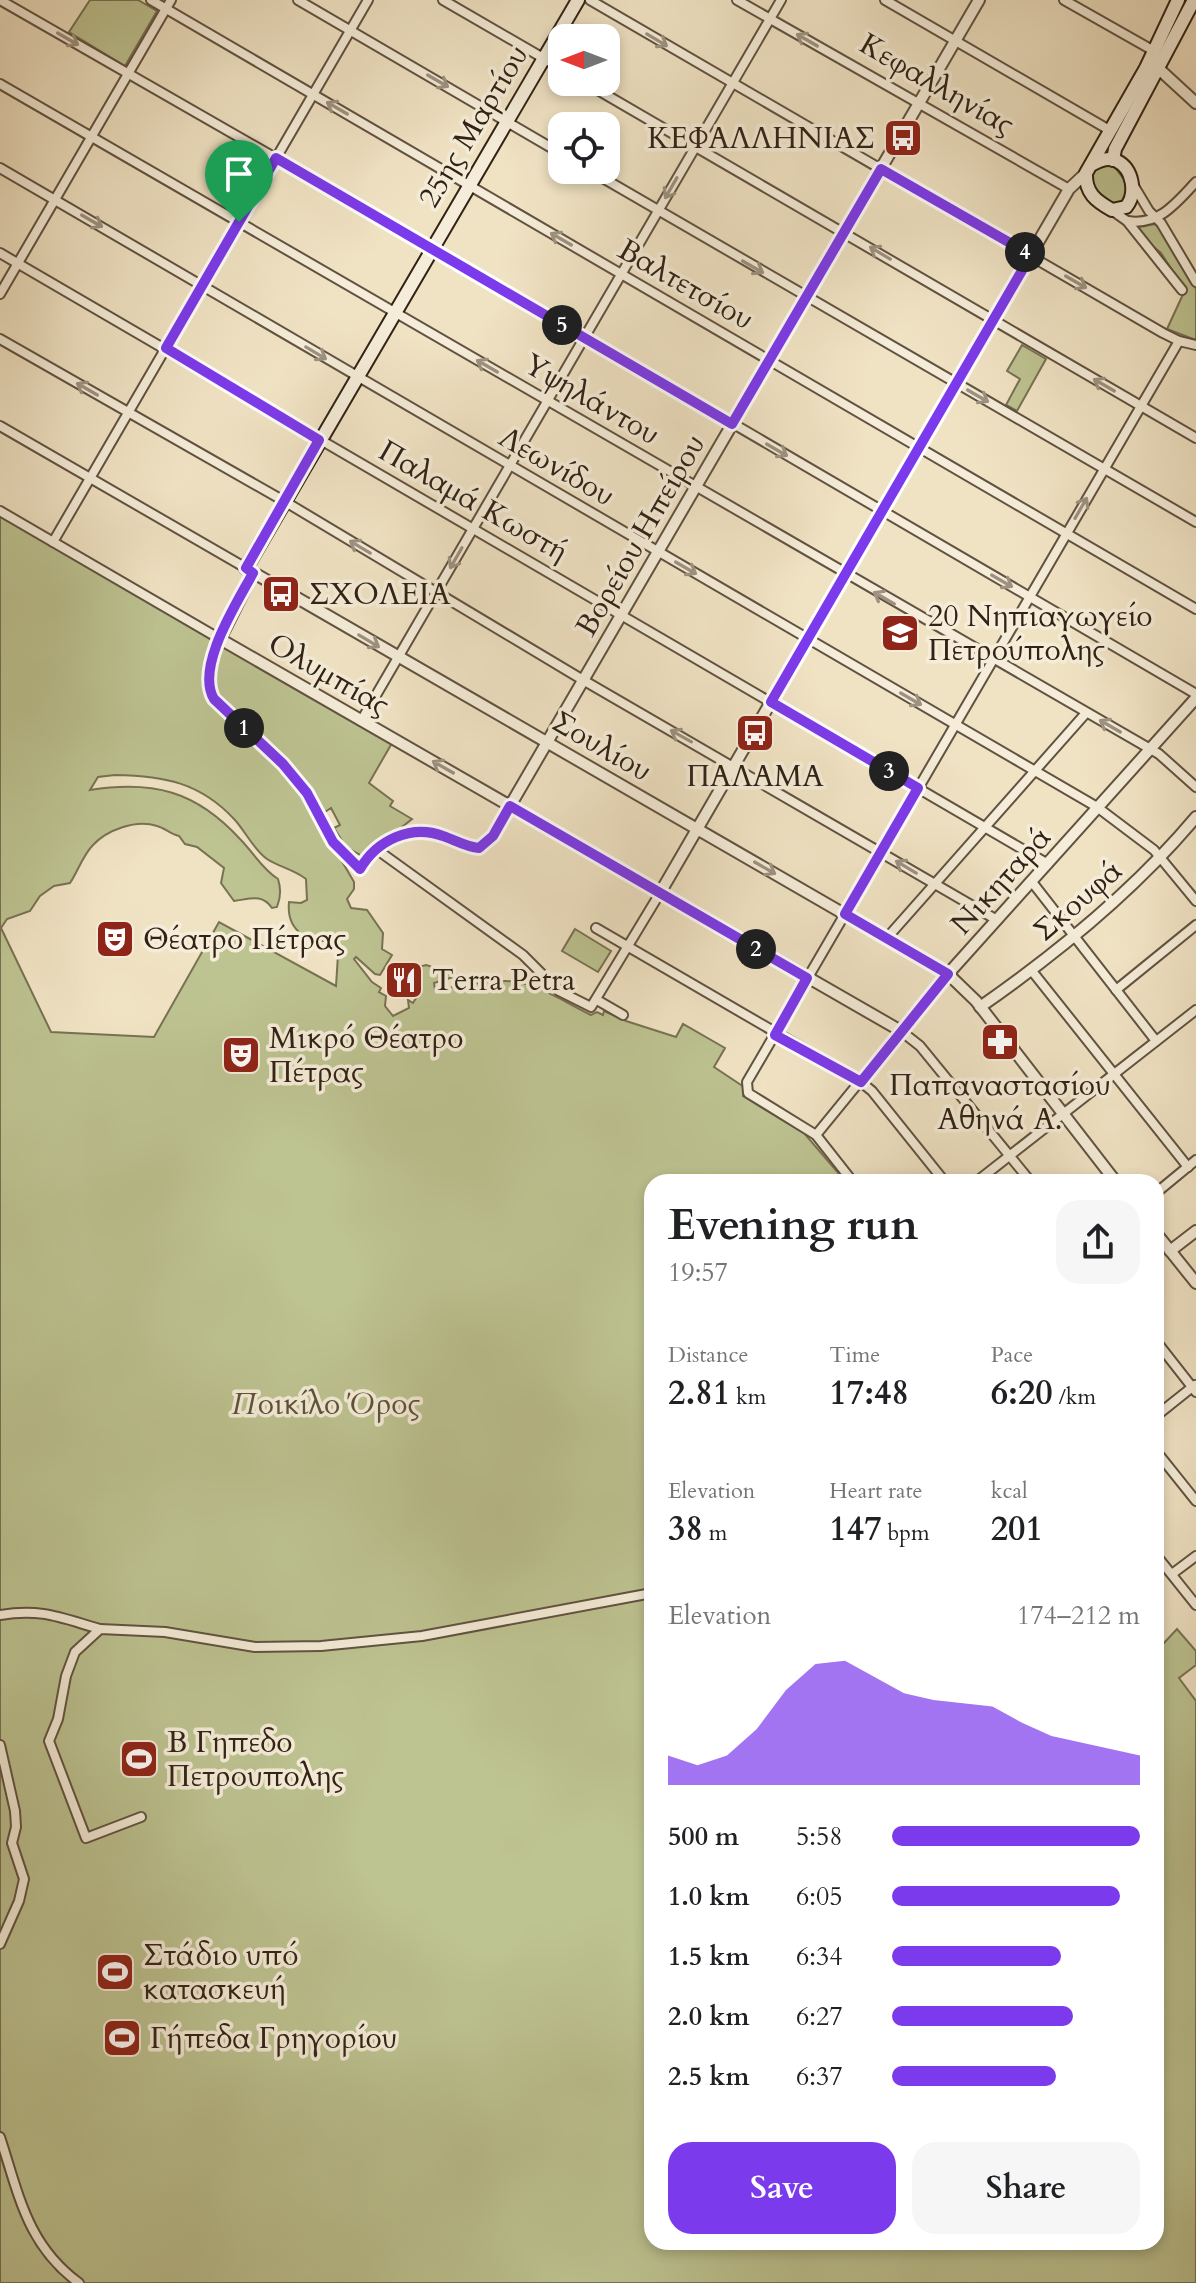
<!DOCTYPE html>
<meta charset="utf-8">
<style>
:root{--surface:#fff;--page:#f6f6f6;--text:#202124;--muted:#757577;--accent:#7c3aed}
body{margin:0;font-family:Cardo,serif;background:var(--page);color:var(--text);height:100vh;display:flex;flex-direction:column;font-size:30px;white-space:nowrap}
*{box-sizing:border-box;margin:0}
p{font-size:26px;color:var(--muted)}
.icon{flex:none;width:44px;height:44px;fill:none;stroke:currentColor;stroke-width:2;stroke-linecap:round;stroke-linejoin:round}
.map{position:relative;flex:1;overflow:hidden}
.panel{position:absolute;left:644px;top:1174px;width:520px;height:1076px;display:flex;flex-direction:column;background:var(--surface);border-radius:24px;box-shadow:0 4px 12px #0003}
.panel>*{flex:none}
.needle{width:52px;rotate:270deg}
.buttons{position:absolute;left:548px;top:24px;display:grid;gap:16px}
.buttons a{display:grid;place-items:center;width:72px;height:72px;border-radius:16px;background:var(--surface);box-shadow:0 4px 12px #0003;font-size:40px}
.pin{position:absolute;display:grid;place-items:center;width:68px;height:68px;color:#fff;margin:-82px -34px;border-radius:50% 50% 50% 0;rotate:-45deg;box-shadow:0 0 8px #0007}
.pin .icon{rotate:45deg}
.km{position:absolute;width:40px;height:40px;margin:-20px;border-radius:50%;background:#222;color:#fff;font-size:22px;line-height:40px;text-align:center}
.round{display:grid;place-items:center;flex:none;width:84px;height:84px;border-radius:24px;background:var(--page)}
.headline{display:flex;align-items:center;justify-content:space-between;height:136px;padding:0 24px}
h1{font-size:44px;font-weight:700;line-height:60px}
.stats{display:grid;grid-template-columns:repeat(3,1fr);gap:12px;height:136px;padding:8px 24px}
.stats div{display:grid;align-content:center}
.stats b{font-size:34px;font-weight:700}
.stats small{font-size:22px;font-weight:400}
.stats p{font-size:22px}
.chart{height:224px;padding:16px 24px}
.chart p{display:flex;justify-content:space-between}
.chart svg{width:100%;height:144px;margin-top:8px;fill:var(--accent);opacity:.7}
.action{display:flex;gap:16px;margin-top:auto;padding:16px 24px}
.action a{flex:1;height:92px;border-radius:24px;background:var(--accent);color:#fff;font-size:32px;font-weight:700;line-height:92px;text-align:center}
.action a+a{background:var(--page);color:var(--text)}
ul{padding:0 24px;list-style:none;font-size:26px}
li{display:grid;grid-template-columns:128px 96px 1fr;align-items:center;height:60px}
li i{height:20px;border-radius:10px;background:var(--accent)}
.map>svg:first-child{display:block}
.green{fill:#bdc391;stroke:#777253;stroke-width:2;fill-rule:evenodd}
.lines{fill:none;stroke-linecap:round;stroke-linejoin:round}
.minor-casing{stroke:#615241;stroke-width:12}
.tertiary-casing{stroke:#615241;stroke-width:14}
.secondary-casing{stroke:#312215;stroke-width:16}
.minor{stroke:#f5edd9;stroke-width:8}
.tertiary{stroke:#f5edd9;stroke-width:10}
.secondary{stroke:#f5edd9;stroke-width:12}
.oneway{stroke:#9d9281}
.route-casing{stroke:#fff;stroke-width:16}
.route{stroke:#7c3aed;stroke-width:10}
.labels{text-anchor:middle;stroke-width:7;stroke-linejoin:round;paint-order:stroke}
.street-label{font-size:30px;fill:#312215;stroke:#f5edd9}
.poi-label{font-size:30px;fill:#312215;stroke:#f5edd9;text-anchor:start}
.park-label{font-size:30px;font-style:italic;fill:#5b523a;stroke:#f5edd9}
</style>
<div class="map">
<svg width="1196" height="2283" viewBox="0 0 1196 2283">
<rect width="100%" height="100%" fill="#f0e3c4"/>
<filter id="stains"><feTurbulence type="fractalNoise" baseFrequency=".0025" numOctaves="4"/><feColorMatrix values="0 0 0 0 .2 0 0 0 0 .09 0 0 0 0 .02 0 0 0 .5 -.17"/></filter>
<radialGradient id="worn" r=".72"><stop offset=".6" stop-color="#630" stop-opacity="0"/><stop offset="1" stop-color="#630" stop-opacity=".3"/></radialGradient>
<g class="green">
<path d="M90,0H138L157,11L125,66L69,32Z"/>
<path d="M1099,165L1114,166L1128,185L1126,200L1117,207L1093,191L1090,172Z"/>
<path d="M1155,224L1165,232L1196,289V340L1167,329L1185,290L1161,253L1144,239L1135,227Z"/>
<path d="M1022,345L1046,359L1017,411L1006,405L1020,379L1007,371Z"/>
<path d="M0,516L392,743L369,783L393,801L390,806L412,819L364,857L346,847L334,828L340,825L331,808L325,812L290,764L216,691L206,688C211,711 250,737 267,755C305,794 327,836 354,882V889L347,899L351,908L367,910L383,933L382,949L392,955L380,975L375,974L356,957L354,959L372,982L381,988L379,992L386,996L385,1006L393,1016L409,1008L408,1000L413,1003L421,990L409,982L418,967L426,965L456,974L457,976L434,983L435,990C457,987 480,981 503,981C533,980 564,1002 591,1015L597,1012L603,1015L604,1011L626,1021L676,1037L683,1024L725,1048L714,1067L744,1087L743,1096L804,1133L846,1182H652V2242H1156V1627L1163,1644L1177,1629L1196,1651V1665L1179,1678L1196,1701V2283H0ZM115,775C164,776 200,782 235,820C245,831 254,850 267,859C279,867 293,869 306,879L307,900L301,903L289,902C286,933 312,946 339,939L336,986L219,922L154,1037L51,1032L1,928L7,919L30,911L40,896L54,886L70,883C78,871 83,855 93,845C107,830 136,819 157,826C165,828 170,834 179,836L185,844L197,847L224,868L221,883L234,901C250,899 262,893 272,908L277,907C281,897 281,888 278,879C262,869 253,852 240,839C196,791 153,780 90,790L98,777Z"/>
<path d="M575,929L611,951L598,972L562,951Z"/>
</g>
<g class="lines">
<g class="minor-casing">
<g id="minor">
<path d="M0,0L422,242L1196,694"/>
<path d="M151,0L1196,609"/>
<path d="M298,0L562,154"/>
<path d="M443,0L562,69"/>
<path d="M590,0L1163,333L1179,341L1196,345"/>
<path d="M737,0L1069,189"/>
<path d="M885,0L1111,131"/>
<path d="M1064,0L1154,51"/>
<path d="M584,82L1196,438"/>
<path d="M0,84L1159,754L1196,787"/>
<path d="M0,168L1097,807L1154,850L1196,901"/>
<path d="M589,170L1196,522"/>
<path d="M1134,186L1149,211L1161,223L1196,282"/>
<path d="M1113,211L1127,221L1182,290"/>
<path d="M1128,221C1159,226 1176,203 1196,182"/>
<path d="M0,253L1048,864"/>
<path d="M0,294L171,0"/>
<path d="M0,339L284,501L583,680L997,920"/>
<path d="M0,426L246,568"/>
<path d="M0,511L220,639L208,678L212,695L270,751L302,787L333,842L360,869C376,840 410,824 442,835C456,840 469,851 484,846L493,836L510,806"/>
<path d="M53,542L368,0"/>
<path d="M361,721L781,0"/>
<path d="M376,849L523,955L559,991L591,1007L660,893"/>
<path d="M1032,882L1156,1041"/>
<path d="M596,928L861,1082L872,1091L945,1182"/>
<path d="M886,939L1086,713"/>
<path d="M1032,971L1188,1167"/>
<path d="M1116,990L1196,925"/>
<path d="M597,1000L623,1015"/>
<path d="M816,1135L901,1031L920,1046L1031,1182"/>
<path d="M853,1182L816,1135L748,1093L747,1082L1179,341"/>
<path d="M976,1182L1196,1010"/>
<path d="M1156,1193L1196,1160"/>
<path d="M1156,1341L1196,1392"/>
<path d="M1156,1416L1195,1385"/>
<path d="M1156,1451L1196,1501"/>
<path d="M1156,1555L1196,1605"/>
<path d="M1172,1574L1196,1556"/>
<path d="M0,1615C42,1608 61,1618 100,1629"/>
<path d="M0,1745L15,1811L16,1827L12,1843L24,1879L19,1901L0,1944"/>
<path d="M141,1817L86,1838L49,1741L58,1719L66,1676L75,1652L100,1629L165,1632L255,1647L321,1646L422,1636L652,1593"/>
<path d="M0,2137C19,2195 27,2245 79,2283"/>
</g>
</g>
<g class="tertiary-casing">
<g id="tertiary">
<path d="M1159,69L1196,103"/>
<path d="M247,569L948,974L976,1001L1116,1182"/>
<path d="M253,573L220,639L901,1031L948,974L1196,698"/>
<path d="M510,806L979,0"/>
<path d="M660,893L1069,189L1086,173"/>
<path d="M980,1007C1059,952 1134,891 1196,817"/>
<path d="M1156,1233L1196,1283"/>
<path d="M1170,1251L1196,1231"/>
</g>
</g>
<g class="secondary-casing">
<g id="secondary">
<path d="M1113,160L1115,149L1194,0"/>
<path d="M1091,165C1098,161 1108,156 1117,161C1133,169 1137,194 1126,207L1112,210C1096,201 1085,193 1086,173L1146,68L1178,0"/>
<path d="M246,568L578,0"/>
</g>
</g>
<use href="#minor" class="minor"/>
<use href="#tertiary" class="tertiary"/>
<use href="#secondary" class="secondary"/>
</g>
<defs><path id="oneway-shaft" d="M-6 0H5M1.5-3L5.5 0L1.5 3" fill="none" stroke-width="1.6" stroke-linecap="round" stroke-linejoin="round" transform="scale(2)"/></defs>
<g class="oneway">
<use href="#oneway-shaft" transform="translate(68 39) rotate(30)"/>
<use href="#oneway-shaft" transform="translate(657 40) rotate(31)"/>
<use href="#oneway-shaft" transform="translate(807 40) rotate(-150)"/>
<use href="#oneway-shaft" transform="translate(438 81) rotate(30)"/>
<use href="#oneway-shaft" transform="translate(337 108) rotate(-150)"/>
<use href="#oneway-shaft" transform="translate(671 188) rotate(120)"/>
<use href="#oneway-shaft" transform="translate(92 221) rotate(30)"/>
<use href="#oneway-shaft" transform="translate(561 239) rotate(-150)"/>
<use href="#oneway-shaft" transform="translate(880 253) rotate(-149)"/>
<use href="#oneway-shaft" transform="translate(753 267) rotate(30)"/>
<use href="#oneway-shaft" transform="translate(1076 282) rotate(30)"/>
<use href="#oneway-shaft" transform="translate(316 353) rotate(31)"/>
<use href="#oneway-shaft" transform="translate(487 366) rotate(-150)"/>
<use href="#oneway-shaft" transform="translate(1104 385) rotate(-150)"/>
<use href="#oneway-shaft" transform="translate(87 389) rotate(-150)"/>
<use href="#oneway-shaft" transform="translate(978 396) rotate(30)"/>
<use href="#oneway-shaft" transform="translate(777 450) rotate(30)"/>
<use href="#oneway-shaft" transform="translate(1081 508) rotate(-60)"/>
<use href="#oneway-shaft" transform="translate(360 547) rotate(-149)"/>
<use href="#oneway-shaft" transform="translate(456 558) rotate(120)"/>
<use href="#oneway-shaft" transform="translate(686 568) rotate(30)"/>
<use href="#oneway-shaft" transform="translate(1002 581) rotate(30)"/>
<use href="#oneway-shaft" transform="translate(884 598) rotate(-150)"/>
<use href="#oneway-shaft" transform="translate(369 641) rotate(31)"/>
<use href="#oneway-shaft" transform="translate(911 699) rotate(30)"/>
<use href="#oneway-shaft" transform="translate(1110 726) rotate(-150)"/>
<use href="#oneway-shaft" transform="translate(681 736) rotate(-151)"/>
<use href="#oneway-shaft" transform="translate(443 767) rotate(-150)"/>
<use href="#oneway-shaft" transform="translate(906 867) rotate(-149)"/>
<use href="#oneway-shaft" transform="translate(765 868) rotate(30)"/>
</g>
<g class="lines">
<g class="route-casing">
<path id="route" d="M276,158L732,424L881,169L1031,255L771,702L918,788L845,914L948,974L861,1082L775,1035L807,978L510,806L493,836L479,848C466,847 455,840 443,836C411,824 377,840 360,869L333,842L307,793L283,764L214,699C195,667 237,603 253,573L246,568L319,440L166,348Z"/>
</g>
<use href="#route" class="route"/>
</g>
<defs>
<g id="bus-square" transform="scale(2)"><rect x="-9" y="-9" width="18" height="18" rx="4" fill="#8f2418" stroke="#f5edd9"/><path d="M-5-6H5V4H4V6H2V4H-2V6H-4V4H-5ZM-3.5-4V0h7V-4ZM-3.5 1.2v1.5H-2V1.2ZM2 1.2v1.5H3.5V1.2Z" fill="#fff"/></g>
<g id="school-square" transform="scale(2)"><rect x="-9" y="-9" width="18" height="18" rx="4" fill="#8f2418" stroke="#f5edd9"/><path d="M0-5L7-2L0 1L-7-2ZM-4 1L0 2.5L4 1V4Q0 6-4 4Z" fill="#fff"/></g>
<g id="theatre-square" transform="scale(2)"><rect x="-9" y="-9" width="18" height="18" rx="4" fill="#8f2418" stroke="#f5edd9"/><path d="M-5-5.5Q0-4 5-5.5V0Q5 5 0 6Q-5 5-5 0ZM-3.3-2.5H-1v1.5H-3.3ZM1-2.5H3.3v1.5H1ZM-2.8 1Q0 5.5 2.8 1Z" fill="#fff"/></g>
<g id="restaurant-square" transform="scale(2)"><rect x="-9" y="-9" width="18" height="18" rx="4" fill="#8f2418" stroke="#f5edd9"/><path d="M-5-6h1v4h1v-4h1v4h1v-4h1v5L-1.5 .5V6h-2V.5L-5-1ZM5-6V6H3V1.5H1.5Q1.5-4 5-6Z" fill="#fff"/></g>
<g id="pharmacy-square" transform="scale(2)"><rect x="-9" y="-9" width="18" height="18" rx="4" fill="#8f2418" stroke="#f5edd9"/><path d="M-2-6h4v4h4v4h-4v4h-4v-4h-4v-4h4Z" fill="#fff"/></g>
<g id="stadium-square" transform="scale(2)"><rect x="-9" y="-9" width="18" height="18" rx="4" fill="#8f2418" stroke="#f5edd9"/><path d="M0-5a6.5 5 0 1 0 0 10a6.5 5 0 1 0 0-10ZM-3.5-1.8h7v3.6h-7Z" fill="#fff"/></g>
</defs>
<g fill-rule="evenodd">
<use href="#bus-square" x="903" y="138"/>
<use href="#bus-square" x="281" y="594"/>
<use href="#school-square" x="900" y="633"/>
<use href="#bus-square" x="755" y="733"/>
<use href="#theatre-square" x="115" y="939"/>
<use href="#restaurant-square" x="404" y="980"/>
<use href="#pharmacy-square" x="1000" y="1042"/>
<use href="#theatre-square" x="241" y="1055"/>
<use href="#stadium-square" x="139" y="1759"/>
<use href="#stadium-square" x="115" y="1972"/>
<use href="#stadium-square" x="122" y="2038"/>
</g>
<g class="labels">
<g class="street-label">
<text transform="translate(937 84) rotate(30)" y="10">Κεφαλληνίας</text>
<text transform="translate(473 126) rotate(-59)" y="10">25ης Μαρτίου</text>
<text transform="translate(686 284) rotate(30)" y="10">Βαλτετσίου</text>
<text transform="translate(592 399) rotate(30)" y="10">Υψηλάντου</text>
<text transform="translate(557 466) rotate(30)" y="10">Λεωνίδου</text>
<text transform="translate(474 501) rotate(30)" y="10">Παλαμά Κωστή</text>
<text transform="translate(640 535) rotate(-60)" y="10">Βορείου Ηπείρου</text>
<text transform="translate(329 674) rotate(30)" y="10">Ολυμπίας</text>
<text transform="translate(602 746) rotate(30)" y="10">Σουλίου</text>
<text transform="translate(1001 880) rotate(-48)" y="10">Νικηταρά</text>
<text transform="translate(1078 900) rotate(-41)" y="10">Σκουφά</text>
</g>
<g class="poi-label">
<text x="875" y="148" text-anchor="end">ΚΕΦΑΛΛΗΝΙΑΣ</text>
<text x="309" y="604">ΣΧΟΛΕΙΑ</text>
<text x="928" y="626">20 Νηπιαγωγείο<tspan x="928" dy="34">Πετρούπολης</tspan></text>
<text x="755" y="786" text-anchor="middle">ΠΑΛΑΜΑ</text>
<text x="143" y="949">Θέατρο Πέτρας</text>
<text x="432" y="990">Terra Petra</text>
<text x="269" y="1048">Μικρό Θέατρο<tspan x="269" dy="34">Πέτρας</tspan></text>
<text x="1000" y="1095" text-anchor="middle">Παπαναστασίου<tspan x="1000" dy="34">Αθηνά Α.</tspan></text>
<text x="167" y="1752">Β Γηπεδο<tspan x="167" dy="34">Πετρουπολης</tspan></text>
<text x="143" y="1965">Στάδιο υπό<tspan x="143" dy="34">κατασκευή</tspan></text>
<text x="150" y="2048">Γήπεδα Γρηγορίου</text>
</g>
<g class="park-label">
<text x="326" y="1414">Ποικίλο Όρος</text>
</g>
</g>
<rect width="100%" height="100%" filter="url(#stains)"/>
<rect width="100%" height="100%" fill="url(#worn)"/>
</svg>
<div class="buttons">
<a><svg class="needle" viewBox="-14 -14 28 28"><path d="M0-13l5 13h-10z" fill="#e53935"/><path d="M0 13l5-13h-10z" fill="#757577"/></svg></a>
<a><svg class="icon" aria-label="locate" viewBox="0 0 24 24"><circle cx="12" cy="12" r="6"/><path d="M12 2v4M12 18v4M2 12h4M18 12h4"/></svg></a>
</div>
<div class="pin" style="left:239px;top:222px;background:#1e9e55"><svg class="icon" aria-label="arrive" viewBox="0 0 24 24"><path d="M6 21V4h12l-3 4 3 4H6"/></svg></div>
<b class="km" style="left:244px;top:728px">1</b>
<b class="km" style="left:756px;top:949px">2</b>
<b class="km" style="left:889px;top:771px">3</b>
<b class="km" style="left:1025px;top:252px">4</b>
<b class="km" style="left:562px;top:325px">5</b>
<section class="panel">
<div class="headline"><div><h1>Evening run</h1><p>19:57</p></div><a class="round"><svg class="icon" aria-label="share" viewBox="0 0 24 24"><path d="M12 15V3M7 8l5-5 5 5M5 13v7h14v-7"/></svg></a></div>
<div class="stats">
<div><p>Distance</p><b>2.81<small> km</small></b></div>
<div><p>Time</p><b>17:48</b></div>
<div><p>Pace</p><b>6:20<small> /km</small></b></div>
</div>
<div class="stats">
<div><p>Elevation</p><b>38<small> m</small></b></div>
<div><p>Heart rate</p><b>147<small> bpm</small></b></div>
<div><p>kcal</p><b>201</b></div>
</div>
<div class="chart"><p><span>Elevation</span>174–212 m</p>
<svg viewBox="0 0 160 44" preserveAspectRatio="none"><path d="M0 44V35L10 38L20 35L30 27L40 15L50 7L60 6L70 11L80 16L90 18L100 19L110 20L120 25L130 29L140 31L150 33L160 35V44z"/></svg>
</div>
<ul>
<li><b>500 m</b>5:58<i style="width:100%"></i></li>
<li><b>1.0 km</b>6:05<i style="width:92%"></i></li>
<li><b>1.5 km</b>6:34<i style="width:68%"></i></li>
<li><b>2.0 km</b>6:27<i style="width:73%"></i></li>
<li><b>2.5 km</b>6:37<i style="width:66%"></i></li>
</ul>
<div class="action"><a>Save</a><a>Share</a></div>
</section>
</div>
